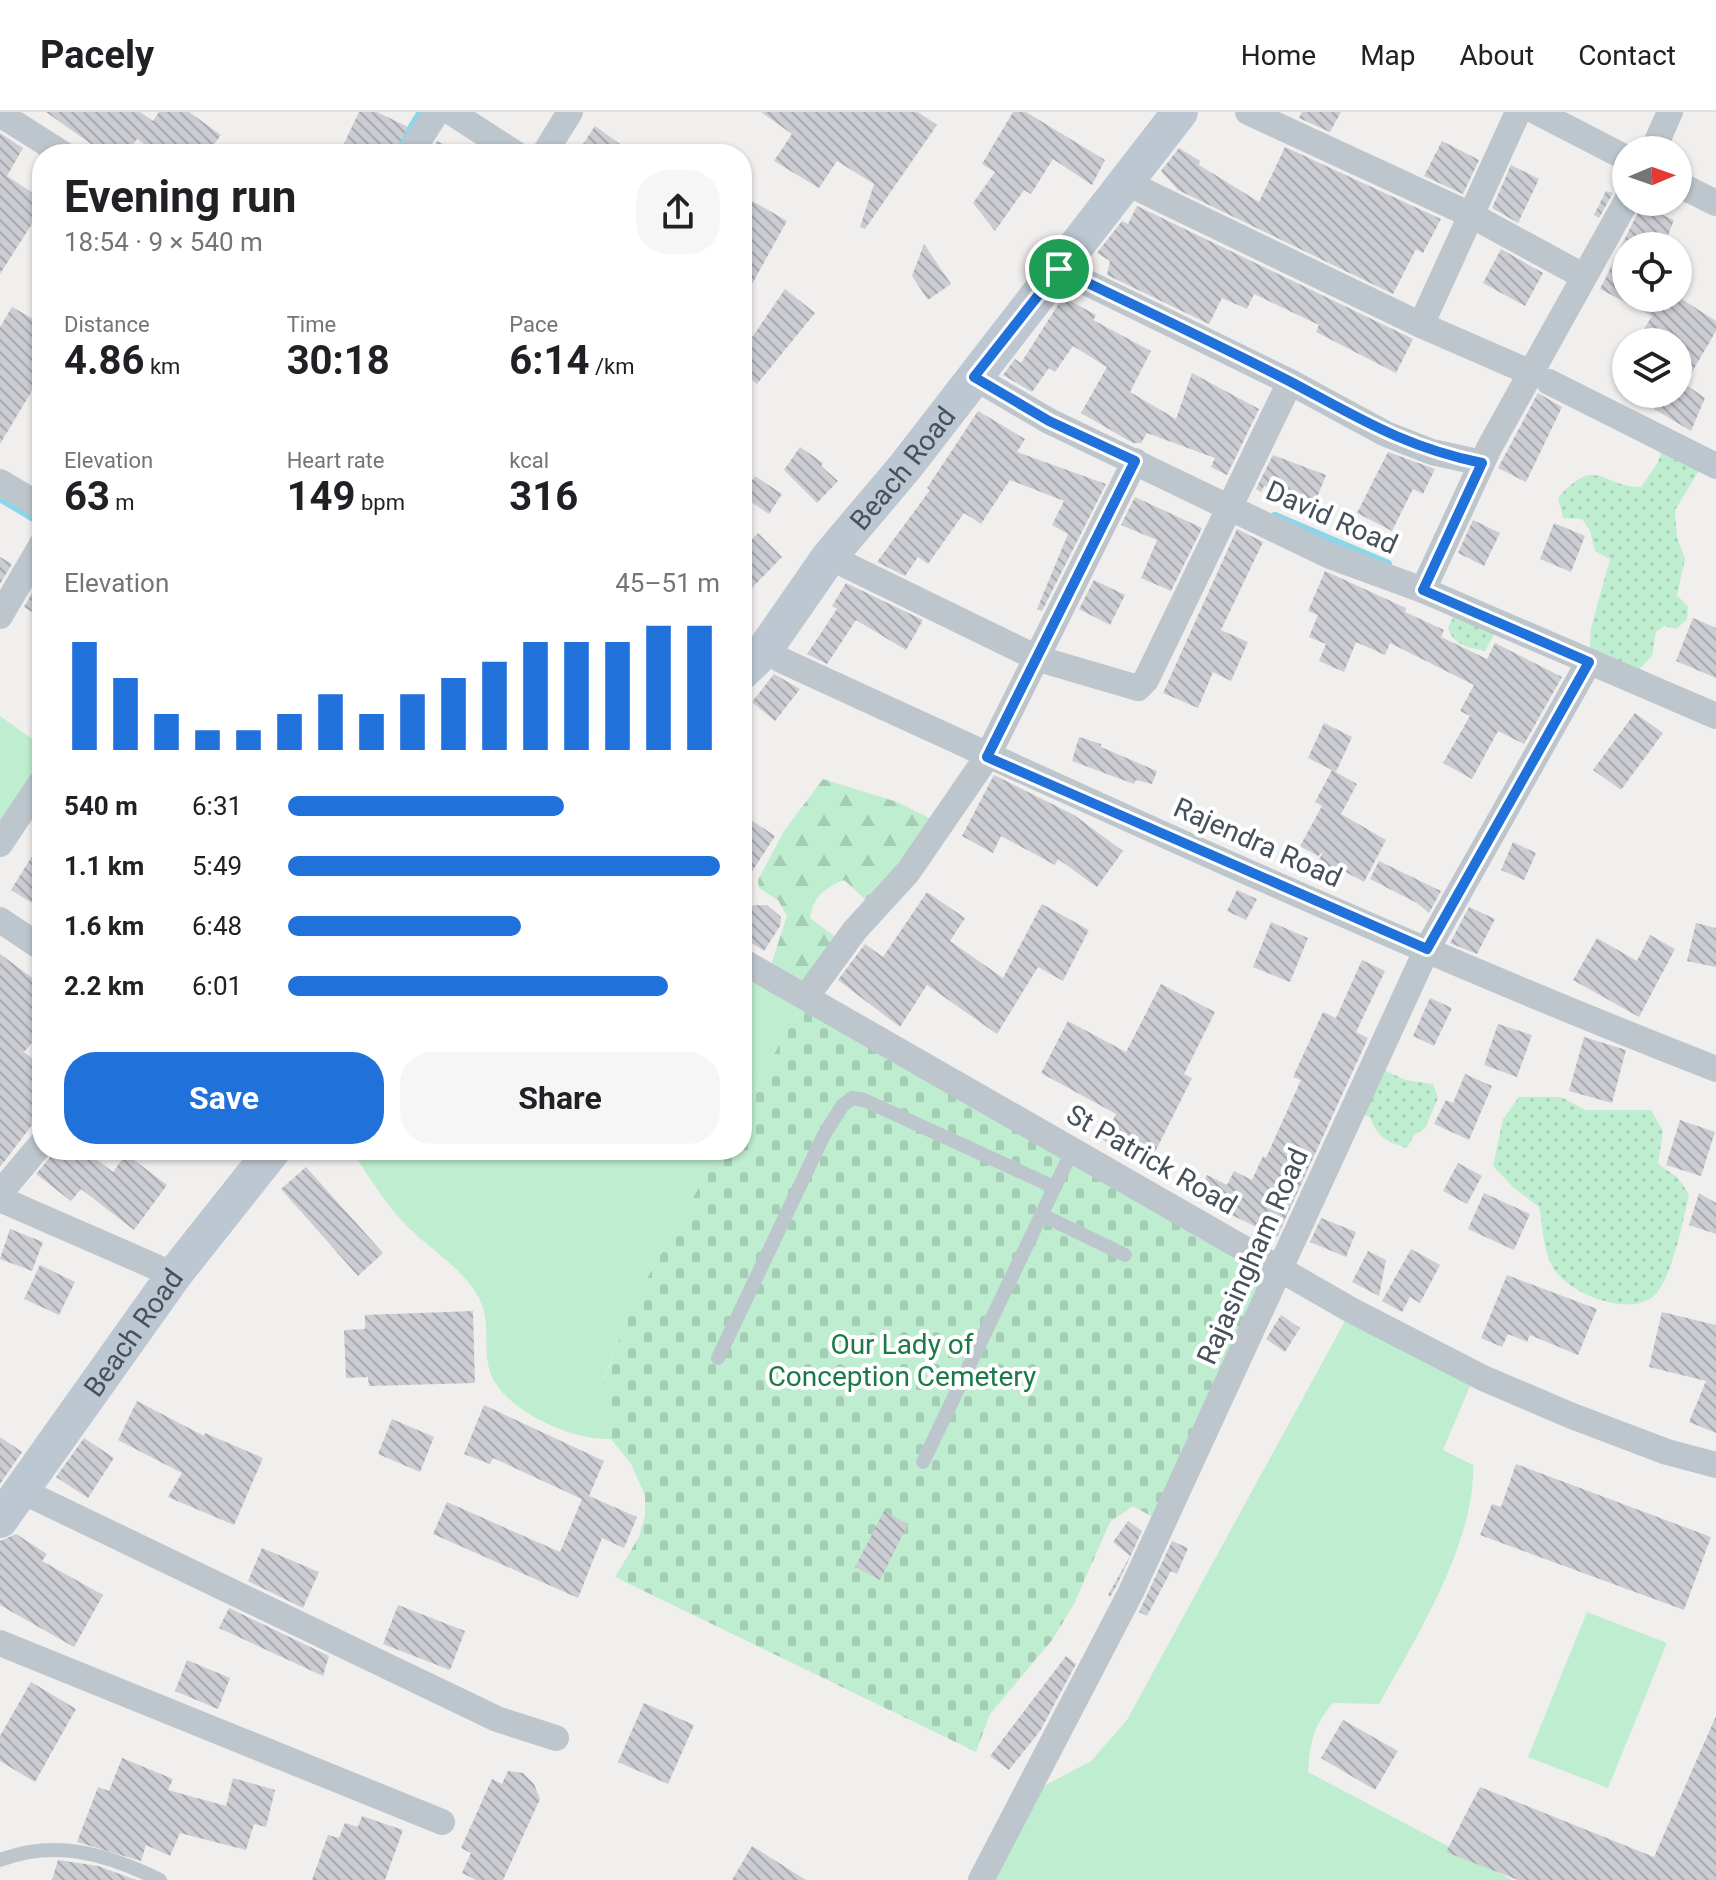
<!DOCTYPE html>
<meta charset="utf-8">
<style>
:root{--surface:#fff;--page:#f6f6f6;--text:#202124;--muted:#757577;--line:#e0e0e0;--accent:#2071d9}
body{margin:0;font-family:Roboto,sans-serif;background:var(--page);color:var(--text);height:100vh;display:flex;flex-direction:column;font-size:30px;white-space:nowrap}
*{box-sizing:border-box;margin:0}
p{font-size:26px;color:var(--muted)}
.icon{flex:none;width:44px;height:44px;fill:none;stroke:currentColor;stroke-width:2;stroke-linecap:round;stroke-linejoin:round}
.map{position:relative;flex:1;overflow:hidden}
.sheet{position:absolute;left:32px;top:32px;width:720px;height:1016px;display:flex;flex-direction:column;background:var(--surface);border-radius:32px;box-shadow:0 2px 6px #0004}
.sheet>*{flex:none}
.needle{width:52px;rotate:88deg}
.tools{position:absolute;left:1612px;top:24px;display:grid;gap:16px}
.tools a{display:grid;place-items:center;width:80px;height:80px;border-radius:50%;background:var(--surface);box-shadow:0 2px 6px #0004;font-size:40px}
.pin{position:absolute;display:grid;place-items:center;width:68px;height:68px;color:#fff;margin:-34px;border:4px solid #fff;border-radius:50%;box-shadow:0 2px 8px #0007}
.round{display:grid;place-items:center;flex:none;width:84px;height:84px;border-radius:32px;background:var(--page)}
.head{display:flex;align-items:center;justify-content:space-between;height:136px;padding:0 32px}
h1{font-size:44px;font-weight:700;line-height:60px}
.metrics{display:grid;grid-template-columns:repeat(3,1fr);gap:12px;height:136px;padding:8px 32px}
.metrics div{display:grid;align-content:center}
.metrics b{font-size:40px;font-weight:700}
.metrics small{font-size:22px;font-weight:400}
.metrics p{font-size:22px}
.chart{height:224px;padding:16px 32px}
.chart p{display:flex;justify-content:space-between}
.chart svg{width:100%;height:144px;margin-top:8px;stroke:var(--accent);stroke-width:6}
.primary-button{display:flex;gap:16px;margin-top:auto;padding:16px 32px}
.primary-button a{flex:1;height:92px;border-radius:32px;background:var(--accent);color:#fff;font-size:32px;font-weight:700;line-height:92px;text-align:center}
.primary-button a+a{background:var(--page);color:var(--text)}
ul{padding:0 32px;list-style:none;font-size:26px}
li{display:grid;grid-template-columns:128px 96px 1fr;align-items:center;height:60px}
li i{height:20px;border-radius:10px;background:var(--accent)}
header{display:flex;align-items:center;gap:48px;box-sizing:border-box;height:112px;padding:0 40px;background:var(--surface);border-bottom:2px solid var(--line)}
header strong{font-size:38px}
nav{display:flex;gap:44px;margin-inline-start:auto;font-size:28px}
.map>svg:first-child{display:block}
.grass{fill:url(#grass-dots)}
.forest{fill:url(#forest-firs)}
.cemetery{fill:url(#cemetery-stones)}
.green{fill:#beedd0}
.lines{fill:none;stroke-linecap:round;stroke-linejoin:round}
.stream{stroke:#8dd5e8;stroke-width:8}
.building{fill:url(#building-back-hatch)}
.service{stroke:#bdc6cd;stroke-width:14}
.minor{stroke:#bdc6cd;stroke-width:26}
.secondary{stroke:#bdc7d1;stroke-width:36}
.route-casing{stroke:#fff;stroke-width:16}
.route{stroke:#2071d9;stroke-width:10}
.labels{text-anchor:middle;stroke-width:8;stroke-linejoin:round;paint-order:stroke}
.street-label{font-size:28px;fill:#47515b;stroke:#fff}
.park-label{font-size:28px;fill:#1b794a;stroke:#fff}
</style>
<header>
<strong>Pacely</strong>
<nav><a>Home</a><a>Map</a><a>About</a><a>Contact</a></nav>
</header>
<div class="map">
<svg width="1716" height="1768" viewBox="0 0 1716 1768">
<defs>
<pattern id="grass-dots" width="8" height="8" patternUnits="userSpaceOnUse" patternTransform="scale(2)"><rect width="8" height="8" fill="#beedd0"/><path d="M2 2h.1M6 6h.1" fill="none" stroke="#a5cdb5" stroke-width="1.8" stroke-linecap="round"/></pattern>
<pattern id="forest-firs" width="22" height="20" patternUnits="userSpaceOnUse" patternTransform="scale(2)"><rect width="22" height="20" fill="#beedd0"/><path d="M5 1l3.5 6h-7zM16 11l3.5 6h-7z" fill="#a5cdb5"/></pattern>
<pattern id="cemetery-stones" width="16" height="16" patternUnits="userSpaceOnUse" patternTransform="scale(2)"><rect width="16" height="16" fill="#beedd0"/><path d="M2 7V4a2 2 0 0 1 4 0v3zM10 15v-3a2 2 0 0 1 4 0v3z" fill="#a5cdb5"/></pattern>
<pattern id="building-back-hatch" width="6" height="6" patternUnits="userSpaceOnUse" patternTransform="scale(2)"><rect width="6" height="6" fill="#cbcdd3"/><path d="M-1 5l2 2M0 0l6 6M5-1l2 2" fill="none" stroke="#a7a9ae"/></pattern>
</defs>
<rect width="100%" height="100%" fill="#f1eeee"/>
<g class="grass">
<path d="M1666,329L1705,349L1675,398L1677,425L1685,447L1677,483L1688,495L1687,507L1676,517L1664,514L1656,520L1652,544L1630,567L1589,550L1591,516L1610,447L1595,439L1590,419L1582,407L1563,406L1558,386C1597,342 1600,375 1641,375L1657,352Z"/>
<path d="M1459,493L1496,519L1485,539C1470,536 1453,533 1448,516Z"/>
<path d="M1374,953L1405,968L1433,972L1438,986L1425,1016L1414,1023L1407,1036C1387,1030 1377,1025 1370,1005L1353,999Z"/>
<path d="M1519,985H1561L1585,998H1651L1663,1019L1658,1052L1677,1065L1689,1082C1683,1110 1674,1155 1659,1178C1640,1209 1573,1184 1556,1160C1542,1140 1544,1117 1539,1095L1514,1076L1493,1054L1503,1007Z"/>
</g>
<path class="forest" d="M823,667L897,690L939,711L875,796L844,768C824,776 813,785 810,806L845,832L806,885L768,862L787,804L778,788L759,776L758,768L784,719Z"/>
<path class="cemetery" d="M806,885L1281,1159L1163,1411L1133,1394L1110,1410L1074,1492L1052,1528L990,1602L976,1640L615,1465L639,1425L645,1403V1383L631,1352L611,1327L603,1270L633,1191L720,1038H742V999Z"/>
<g class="green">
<path d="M0,604L42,634V669L0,732Z"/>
<path d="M742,849L806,885L742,999Z"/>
<path d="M351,1038H720L633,1191L603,1269L611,1327C571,1329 495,1296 488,1252C484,1227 491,1204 476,1181C459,1152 423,1133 401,1108C382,1087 367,1061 351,1038Z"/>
<path d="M1351,1198L1470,1274L1443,1338L1473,1353C1476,1429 1416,1526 1379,1592L1333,1591C1313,1614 1310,1631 1308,1660L1512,1768H981L1032,1668L1046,1673L1091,1649L1127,1608Z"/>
<path d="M1587,1500L1667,1531L1608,1676L1528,1645Z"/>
</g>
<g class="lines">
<g class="stream">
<path d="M395,42L421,0"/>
<path d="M0,386L42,411"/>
<path d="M1275,404L1388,452"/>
</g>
</g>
<g class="building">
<path d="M46,0H140L153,9L159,0H189L221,23L207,42H159L137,27L126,42H105Z"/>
<path d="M359,0H377L408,15L394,42H339Z"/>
<path d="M761,0H918L937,13L865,117L860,115L874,72L837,49L819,76L774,49L792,22Z"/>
<path d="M1013,0H1026L1105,48L1092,73L1053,47L1031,82L1024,78L995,119L973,91L995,60L982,52Z"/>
<path d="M1302,0H1341L1330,20L1299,6Z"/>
<path d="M595,14L634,42H598L583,32Z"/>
<path d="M0,21L23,36L7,64L42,87V96L0,162Z"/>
<path d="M437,29L463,42H429Z"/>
<path d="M1442,29L1479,48L1463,82L1424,64Z"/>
<path d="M1285,35L1441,107L1423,141L1416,137L1393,182L1178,78L1161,59L1179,36L1200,49L1199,53L1259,90Z"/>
<path d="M1511,53L1539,67L1518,111L1492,96Z"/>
<path d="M1606,79L1613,81L1599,106L1594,103Z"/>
<path d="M742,83L787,109L742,190Z"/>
<path d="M1137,94L1413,227L1396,261L1316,220L1319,213L1254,182L1247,197L1222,186L1209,212L1107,163L1110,149L1097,141L1122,109L1128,112Z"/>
<path d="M1641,94L1674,108L1664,134H1626V186H1680L1716,209V219L1685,272L1705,286L1691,319L1654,297L1663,282H1678V230H1636L1652,204L1600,177Z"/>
<path d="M924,132L951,172L928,188L912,164Z"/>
<path d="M1501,137L1543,161L1525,194L1483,171Z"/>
<path d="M785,177L815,201L757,272L742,260V240Z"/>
<path d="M1063,185L1096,203L1093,208L1151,239L1130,280L1176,307L1192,261L1259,297L1227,363L1211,355L1215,346L1147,321L1141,331H1133L1081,301L1107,255L1073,234L1055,260L1049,256L1032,280L1003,263L1015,247L1021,251Z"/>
<path d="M12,195L42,212V262L0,332V215Z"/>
<path d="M1538,281L1562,295L1526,370L1498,356Z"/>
<path d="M978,299L1025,327L1017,340L1106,372L1042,499L1037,497L1068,422L1052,413L1064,389L1010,368L981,412L964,401L928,452L918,445L905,464L877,450L930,378L927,376Z"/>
<path d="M800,335L823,351L821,354L838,369L817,391L784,358Z"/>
<path d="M1388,340L1435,357L1423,382L1413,377L1392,419L1357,401Z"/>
<path d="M1273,343L1326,363L1314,393L1264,374L1261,380L1256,377Z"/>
<path d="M755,364L782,382L769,402L742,384Z"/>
<path d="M1135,385L1202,416L1171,479L1141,466L1157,428L1121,413Z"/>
<path d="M1473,408L1500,421L1484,454L1458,441Z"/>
<path d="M1554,411L1585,424L1571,460L1540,447Z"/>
<path d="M1237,417L1263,430L1221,518L1248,530L1231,569L1213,560L1198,596L1163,581Z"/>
<path d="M758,421L782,445L742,486V438Z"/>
<path d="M0,445L12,452L0,472Z"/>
<path d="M1325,459L1406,496L1405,500L1444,518L1441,525L1487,547L1495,531L1562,565L1524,632L1498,619L1472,667L1443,651L1470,604L1460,599L1474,573L1390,531L1385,543L1356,530L1344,560L1319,549L1326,532L1309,525L1318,503L1308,499Z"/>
<path d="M1094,468L1125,483L1110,513L1079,497Z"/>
<path d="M39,469L42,472V506L24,495Z"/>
<path d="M846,471L923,508L906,538L856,508L827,552L807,542L837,497L832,494Z"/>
<path d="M1693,506L1716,516V566L1676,549Z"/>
<path d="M774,562L800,577L775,609L752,590Z"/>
<path d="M1635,601L1663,621L1621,678L1593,658Z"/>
<path d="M1324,611L1352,625L1336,660L1308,646Z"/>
<path d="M1079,625L1101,632V635L1157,659L1152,672L1136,668L1134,672L1072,649Z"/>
<path d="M1332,658L1357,672L1341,702L1386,728L1364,770L1342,758L1332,776L1310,765L1323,740L1318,744L1300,734L1322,694L1315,690Z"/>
<path d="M994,663L1074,703L1123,739L1097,775L1058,747L1055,753L1001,724L993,741L962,724Z"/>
<path d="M742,702L775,724L742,775Z"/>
<path d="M42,728V797L11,778Z"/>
<path d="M1513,730L1536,741L1524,768L1501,758Z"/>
<path d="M1379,749L1441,779L1429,801L1417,791L1370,767Z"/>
<path d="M1237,778L1257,787L1246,808L1227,799Z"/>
<path d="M927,780L965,806L950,829L1003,866L1042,792L1089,818L1063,869L1038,855L997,922L927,873L900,915L838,868L865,832L883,845Z"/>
<path d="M767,793L781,805L780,814L764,839L742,825V794Z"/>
<path d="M1469,795L1495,807L1477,842L1450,831Z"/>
<path d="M1271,810L1308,826L1290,870L1253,855Z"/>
<path d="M1696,811L1716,816V855L1687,849Z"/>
<path d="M1650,823L1675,837L1639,905L1573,868L1597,826L1637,849Z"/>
<path d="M0,842L42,873V919L24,940L42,954V1000L0,1055Z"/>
<path d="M1362,848L1385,859L1356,920L1368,926L1277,1125L1196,1086L1207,1063L1227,1073L1234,1059L1252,1068L1263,1044L1266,1046L1301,968L1293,965L1323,900L1336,906Z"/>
<path d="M1161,872L1215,900L1184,962L1192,966L1149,1052L1103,1028L1116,1002L1041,961L1068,909L1126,940Z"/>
<path d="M1430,886L1452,896L1434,934L1413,924Z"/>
<path d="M1498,912L1532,923L1517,965L1484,953Z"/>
<path d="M1584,925L1626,938L1612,991L1569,979Z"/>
<path d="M1465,962L1492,974L1469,1028L1434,1012L1446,988L1453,991Z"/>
<path d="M1680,1008L1715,1020L1701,1064L1666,1053Z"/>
<path d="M56,1038H84L113,1060L126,1042L167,1073L134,1118L81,1077L71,1089L36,1062Z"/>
<path d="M1458,1051L1482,1064L1467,1092L1443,1079Z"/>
<path d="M306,1055L383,1141L358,1164L281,1077Z"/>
<path d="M1484,1081L1530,1102L1514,1138L1468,1117Z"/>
<path d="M1699,1081L1716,1091V1122L1689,1113Z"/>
<path d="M1321,1106L1356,1120L1346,1145L1310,1130Z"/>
<path d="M10,1117L43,1130L32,1159L0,1147Z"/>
<path d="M1411,1137L1440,1153L1420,1191L1410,1185L1402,1200L1382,1189Z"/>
<path d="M1368,1139L1386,1148L1379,1184L1352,1170Z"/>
<path d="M40,1153L75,1170L59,1203L24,1187Z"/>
<path d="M1507,1163L1597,1197L1578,1243L1530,1223L1527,1230L1508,1222L1502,1235L1481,1226Z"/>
<path d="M473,1199L475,1271L369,1274L368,1265L346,1266L344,1218L365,1217V1203Z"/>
<path d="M1662,1200L1716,1213V1321L1689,1310L1706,1269L1649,1255Z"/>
<path d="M1281,1203L1300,1216L1285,1240L1266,1227Z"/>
<path d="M137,1289L204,1324L205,1321L263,1346L234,1413L168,1385L182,1361L118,1328Z"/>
<path d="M484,1293L604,1349L589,1384L637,1405L624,1436L602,1426L578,1486L433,1422L447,1390L560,1440L582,1387L493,1346L490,1352L464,1342Z"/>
<path d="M392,1307L434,1325L420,1360L378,1342Z"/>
<path d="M0,1325L22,1340L0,1372Z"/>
<path d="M84,1326L114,1346L88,1386L56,1365Z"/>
<path d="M1516,1352L1711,1425L1684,1498L1480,1423L1492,1392L1501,1395Z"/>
<path d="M884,1399L908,1412L880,1468L855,1455Z"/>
<path d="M1128,1409L1142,1419L1117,1473L1110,1485L1108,1483L1130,1444L1113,1430Z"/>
<path d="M16,1422L47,1442L42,1449L103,1483L74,1535L0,1493V1429Z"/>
<path d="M1172,1429L1188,1436L1177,1462L1171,1459L1147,1504L1139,1500Z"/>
<path d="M262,1436L319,1460L303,1496L248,1469Z"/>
<path d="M398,1493L465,1519L450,1558L383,1532Z"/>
<path d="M229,1496L329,1544L323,1564L219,1516Z"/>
<path d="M1066,1544L1076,1552L1040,1619L1009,1658L990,1644Z"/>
<path d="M187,1548L230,1566L218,1597L175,1579Z"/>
<path d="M31,1570L76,1597L35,1670L0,1649V1624Z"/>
<path d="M644,1591L694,1613L668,1672L618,1650Z"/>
<path d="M1716,1604V1768H1518L1446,1740L1480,1675L1654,1745Z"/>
<path d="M1343,1608L1398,1639L1375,1678L1321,1646Z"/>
<path d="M122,1646L173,1667L168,1678L226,1694L233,1666L275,1678L266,1715L254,1712L246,1738L180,1721L170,1744L146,1733L141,1749L77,1730L98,1675L109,1679Z"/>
<path d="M508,1659L523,1661L534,1672L540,1687L503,1768H476L462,1761L471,1741L461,1736L492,1667L502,1672Z"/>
<path d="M362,1704L403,1718L385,1768H312L328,1723L339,1726L345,1711L358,1715Z"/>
<path d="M752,1734L806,1768H732Z"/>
<path d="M58,1748L98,1754L136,1768H52Z"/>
</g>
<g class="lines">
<g class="service">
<path d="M1042,1103L1125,1143"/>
<path d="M718,1246L824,1023L842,994L852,986L864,988L1054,1075"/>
<path d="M923,1350L1073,1037"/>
<path d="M0,1748C57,1727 107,1742 160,1768"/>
</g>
<g class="minor">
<path d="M451,0L516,42"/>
<path d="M1248,0L1471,103L1583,164"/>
<path d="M1537,0L1626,46"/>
<path d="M0,2L63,42"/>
<path d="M1653,38L1670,0"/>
<path d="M410,42L437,0"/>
<path d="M544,42L570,0"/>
<path d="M1125,70L1421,213L1529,260"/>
<path d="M1678,72L1716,91"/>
<path d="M1059,157L1290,270L1386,322L1432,340L1482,351"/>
<path d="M1421,213L1518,0"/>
<path d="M974,265L1049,309L1330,444L1423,478L1716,604"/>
<path d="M1549,270L1716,354"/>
<path d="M0,370L42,395"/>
<path d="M846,453L1039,547L1138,576L1146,568L1290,270"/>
<path d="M1423,478L1489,336L1626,90"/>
<path d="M0,504L42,432"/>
<path d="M781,548C1090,690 1399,833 1716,957"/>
<path d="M0,732L42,669"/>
<path d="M0,808L42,836"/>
<path d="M742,849L1351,1198L1483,1266L1572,1304L1667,1340L1716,1353"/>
<path d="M806,885L855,818L908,760L987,645L1135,349"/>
<path d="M0,1081L42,1031"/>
<path d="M0,1087L174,1163"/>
<path d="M20,1378L497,1607L556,1626"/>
<path d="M0,1531L442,1710"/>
<path d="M981,1768L1131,1480L1427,837L1589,550"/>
</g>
<g class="secondary">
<path id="s1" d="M742,560L763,540L829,445L905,355L1180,0"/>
<path id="s2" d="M0,1408L174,1163L273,1038"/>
</g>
</g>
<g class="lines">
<g class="route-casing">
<path id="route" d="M1059,157C1135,194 1215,231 1291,270C1359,306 1404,335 1482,351L1423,478L1589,550L1427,837L987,645L1135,349L1049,309L974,265Z"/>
</g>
<use href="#route" class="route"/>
</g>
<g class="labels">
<g class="street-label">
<text dy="10" stroke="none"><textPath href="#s1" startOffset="260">Beach Road</textPath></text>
<text transform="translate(1332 405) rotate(24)" y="10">David Road</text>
<text transform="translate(1258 730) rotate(24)" y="10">Rajendra Road</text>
<text transform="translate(1152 1047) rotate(30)" y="10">St Patrick Road</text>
<text transform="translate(1252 1144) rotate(-66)" y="10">Rajasingham Road</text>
<text dy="10" stroke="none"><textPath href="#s2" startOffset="230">Beach Road</textPath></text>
</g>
<g class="park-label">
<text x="902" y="1242">Our Lady of<tspan x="902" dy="32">Conception Cemetery</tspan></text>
</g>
</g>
</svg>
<div class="tools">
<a><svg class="needle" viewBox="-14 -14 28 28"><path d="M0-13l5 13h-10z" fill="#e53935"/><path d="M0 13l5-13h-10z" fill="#757577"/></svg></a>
<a><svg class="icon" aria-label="locate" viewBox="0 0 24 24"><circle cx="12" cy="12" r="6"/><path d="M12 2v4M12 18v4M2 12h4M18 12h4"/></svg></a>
<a><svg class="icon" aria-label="layers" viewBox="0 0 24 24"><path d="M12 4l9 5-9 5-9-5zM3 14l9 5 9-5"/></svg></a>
</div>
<div class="pin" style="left:1059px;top:157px;background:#1e9e55"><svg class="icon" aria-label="arrive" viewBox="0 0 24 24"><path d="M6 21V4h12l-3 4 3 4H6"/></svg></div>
<section class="sheet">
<div class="head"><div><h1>Evening run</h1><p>18:54 · 9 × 540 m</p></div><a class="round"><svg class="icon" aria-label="share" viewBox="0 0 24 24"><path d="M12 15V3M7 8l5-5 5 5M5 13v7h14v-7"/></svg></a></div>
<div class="metrics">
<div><p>Distance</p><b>4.86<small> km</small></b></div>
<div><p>Time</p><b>30:18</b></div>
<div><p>Pace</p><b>6:14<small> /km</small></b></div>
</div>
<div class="metrics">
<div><p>Elevation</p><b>63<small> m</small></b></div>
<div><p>Heart rate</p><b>149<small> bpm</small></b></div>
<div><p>kcal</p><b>316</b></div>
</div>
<div class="chart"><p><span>Elevation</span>45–51 m</p>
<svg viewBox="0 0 160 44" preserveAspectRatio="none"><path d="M5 44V11M15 44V22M25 44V33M35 44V38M45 44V38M55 44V33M65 44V27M75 44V33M85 44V27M95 44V22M105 44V17M115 44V11M125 44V11M135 44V11M145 44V6M155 44V6"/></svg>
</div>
<ul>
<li><b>540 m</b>6:31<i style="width:64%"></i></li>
<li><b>1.1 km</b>5:49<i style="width:100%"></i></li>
<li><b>1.6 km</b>6:48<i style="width:54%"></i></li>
<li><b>2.2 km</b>6:01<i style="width:88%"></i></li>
</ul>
<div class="primary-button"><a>Save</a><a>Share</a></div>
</section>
</div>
